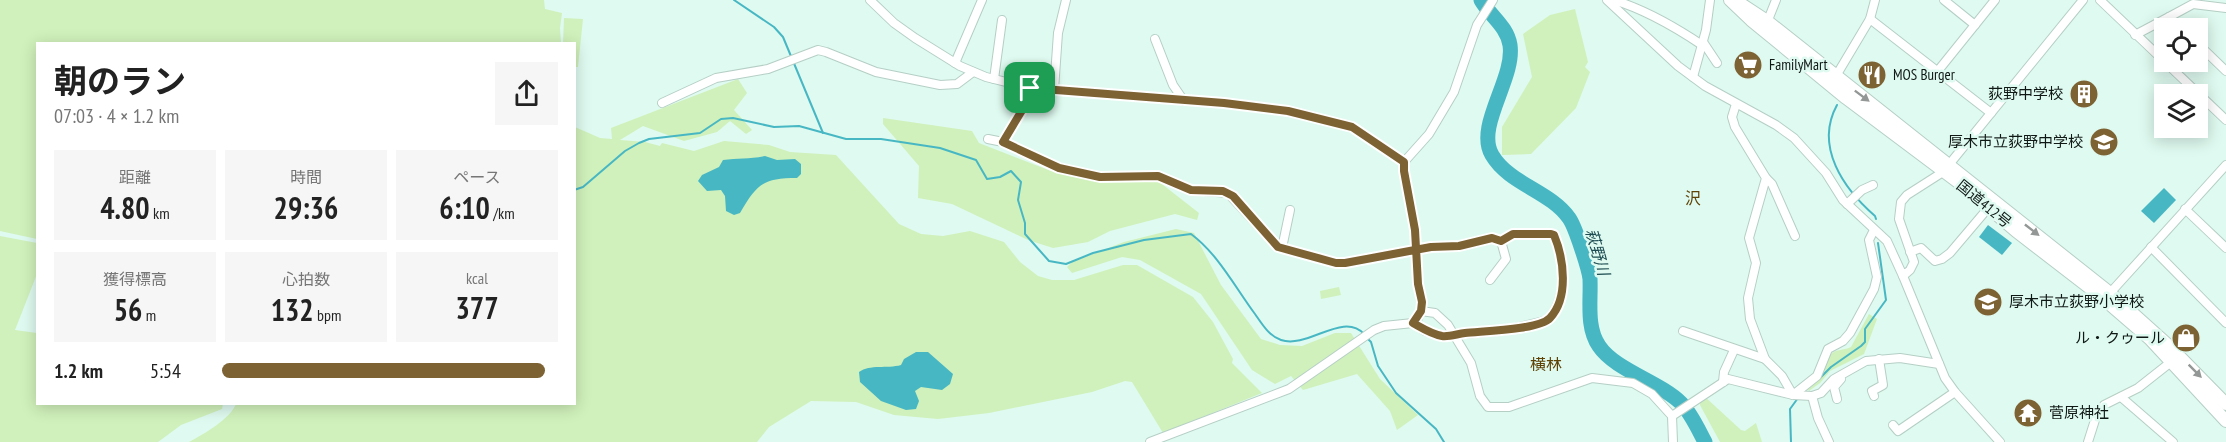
<!DOCTYPE html>
<html lang="ja">
<meta charset="utf-8">
<style>
:root{--surface:#fff;--page:#f6f6f6;--text:#222;--muted:#767676;--accent:#7d6234}
body{margin:0;font-family:"PT Sans Narrow","Noto Sans JP",sans-serif;background:var(--page);color:var(--text);height:100vh;display:flex;flex-direction:column;font-size:22px;white-space:nowrap}
*{box-sizing:border-box;margin:0}
p{font-size:20px;color:var(--muted)}
.icon{flex:none;width:33px;height:33px;fill:none;stroke:currentColor;stroke-width:2;stroke-linecap:round;stroke-linejoin:round}
.map{position:relative;flex:1;overflow:hidden}
.side{position:absolute;left:36px;top:42px;width:540px;height:363px;display:flex;flex-direction:column;background:var(--surface);border-radius:0px;box-shadow:0 3px 15px #0003}
.side>*{flex:none}
.fabs{position:absolute;left:2154px;top:18px;display:grid;gap:12px}
.fabs a{display:grid;place-items:center;width:54px;height:54px;border-radius:0px;background:var(--surface);box-shadow:0 3px 15px #0003;font-size:30px}
.pin{position:absolute;display:grid;place-items:center;width:51px;height:51px;color:#fff;margin:-26px;border-radius:12px;box-shadow:0 3px 9px #0006}
.round{display:grid;place-items:center;flex:none;width:63px;height:63px;border-radius:0px;background:var(--page)}
.summary{display:flex;align-items:center;justify-content:space-between;height:102px;padding:0 18px}
h1{font-size:33px;font-weight:700;line-height:45px}
.stats{display:grid;grid-template-columns:repeat(3,1fr);gap:9px;height:102px;padding:6px 18px}
.stats div{display:grid;align-content:center;border-radius:0px;background:var(--page);text-align:center}
.stats b{font-size:30px;font-weight:700}
.stats small{font-size:16px;font-weight:400}
.stats p{font-size:16px}
ul{padding:0 18px;list-style:none;font-size:20px}
li{display:grid;grid-template-columns:96px 72px 1fr;align-items:center;height:45px}
li i{height:15px;border-radius:8px;background:var(--accent)}
.map>svg:first-child{display:block}
.green{fill:#d0f1bb}
.water{fill:#48b7c4}
.lines{fill:none;stroke-linecap:round;stroke-linejoin:round}
.stream{stroke:#48b7c4;stroke-width:2}
.river{stroke:#48b7c4;stroke-width:15}
.minor-casing{stroke:#b5cfc5;stroke-width:10}
.highway-casing{stroke:#b5cfc5;stroke-width:14}
.minor{stroke:#fff;stroke-width:8}
.highway{stroke:#fff;stroke-width:12}
.oneway{fill:#939796}
.route-casing{stroke:#fff;stroke-width:12}
.route{stroke:#7d6234;stroke-width:8}
.labels{text-anchor:middle;stroke-width:5;stroke-linejoin:round;paint-order:stroke}
.poi-label{font-size:15px;fill:#0f1815;stroke:#dffaf0;text-anchor:start}
.street-label{font-size:15px;fill:#0f1815;stroke:#dffaf0}
.neighbourhood-label{font-size:16px;fill:#5f4206;stroke:#dffaf0}
.water-label{font-size:16px;font-style:italic;fill:#1c4c52;stroke:#dffaf0}
</style>
<div class="map">
<svg width="2226" height="442" viewBox="0 0 2226 442">
<rect width="100%" height="100%" fill="#dffaf0"/>
<g class="green">
<path d="M0,0H544L545,9L562,13L560,28L561,43L38,44L37,239L0,231Z"/>
<path d="M1575,9L1588,62L1585,67L1590,72L1576,108L1531,154L1502,155V127L1532,77L1523,34L1550,15Z"/>
<path d="M564,18L583,19L578,67H575L574,44L563,43Z"/>
<path d="M738,79L747,93L734,110L752,130L746,134L730,121L717,132L684,141L643,126L620,140L645,142L660,146L662,143L694,151L724,141L769,145L790,152L836,155L899,224L921,234L943,236L970,231L1004,242L1020,262L1038,276L1052,280H1074L1123,265H1137L1193,297L1213,322L1233,359L1232,363L1262,393L1163,433L1132,382L1125,381L1092,392L989,413L938,419L894,415L856,402L811,401L769,427L757,442H189C204,434 230,419 236,404H574L575,127L600,138L612,139L611,128Z"/>
<path d="M883,118L972,131L979,143L1051,171L1109,181H1158L1199,213L1197,220L1175,214L1110,231L1088,242L1053,248L1028,240L952,204L918,198L919,166L883,124Z"/>
<path d="M1176,229L1194,233L1221,285L1261,339L1280,345L1302,346L1335,333H1351L1380,379L1418,415L1397,430L1390,411L1357,374L1303,390L1291,376L1275,384L1252,370L1201,294L1140,260L1122,257L1072,273L1067,267L1072,262L1124,242Z"/>
<path d="M0,236L37,243V274L15,330L37,333L38,404H223L222,409L181,425L158,442H0Z"/>
<path d="M1339,287L1341,295L1321,299L1320,291Z"/>
<path d="M1869,314L1877,319L1864,354L1830,371L1820,383L1809,391L1808,389C1830,375 1820,363 1832,353C1838,349 1845,350 1851,347Z"/>
<path d="M1704,396L1741,430L1745,431L1756,423L1762,442H1720L1700,405V399Z"/>
</g>
<g class="water">
<path d="M765,156L777,160L795,159L801,164V174L797,178C763,178 757,184 740,213L734,215L726,211L725,196L721,190L707,191L698,181L702,175L719,167L723,160C737,158 750,159 765,156Z"/>
<path d="M2164,188L2176,200L2154,223L2141,211Z"/>
<path d="M1988,225L2012,243L2002,255L1979,237Z"/>
<path d="M916,352H928L953,374L950,384L942,390L921,387L915,391L919,401L916,409L906,410L881,401L860,382L859,372C870,364 887,369 901,365L904,359Z"/>
</g>
<g class="lines">
<g class="stream">
<path d="M734,0L774,27L783,37L823,133"/>
<path d="M1837,105C1814,147 1844,189 1875,216L1876,219"/>
<path d="M574,190L583,187L625,151L639,143L649,139L700,133L721,119L733,118L774,127L799,126L846,139H881L940,148L976,160L987,179L1000,177L1011,171L1021,182L1018,200L1025,223V234L1049,261L1066,264L1093,253L1144,240L1191,234C1218,254 1235,287 1255,314C1262,324 1269,336 1281,340C1308,349 1343,311 1364,334"/>
<path d="M1367,338L1371,342L1378,366L1396,393L1436,429L1444,442"/>
<path d="M1820,378L1831,367L1861,346L1865,342V329L1886,300L1878,243"/>
<path d="M1791,442L1790,409L1798,398"/>
</g>
<path class="river" d="M1481,0C1490,16 1507,26 1510,45C1515,79 1475,126 1492,155C1509,184 1550,191 1569,218C1575,226 1589,269 1590,279C1591,301 1586,327 1599,346C1615,370 1660,382 1681,403C1691,413 1698,429 1705,442"/>
<g class="minor-casing">
<g id="minor">
<path d="M870,0L894,23L915,38L960,66L986,77L1030,88L1224,103L1288,111L1352,127L1404,162"/>
<path d="M1607,0L1678,66L1705,86L1776,125L1794,138L1826,173L1843,200L1887,241L1903,276L1910,270L1914,262L1899,219L1901,202L1907,195L1943,172L2083,0"/>
<path d="M1613,0C1644,9 1675,27 1702,45"/>
<path d="M1944,0L1975,25"/>
<path d="M2100,0L2226,120"/>
<path d="M1870,19L1991,113"/>
<path d="M1766,25L1776,0"/>
<path d="M2181,28L2169,17L2193,4L2226,8"/>
<path d="M2135,35L2169,17"/>
<path d="M1155,39L1173,85L1184,101"/>
<path d="M1703,42L1717,63"/>
<path d="M2198,44L2226,71"/>
<path d="M955,63L982,0"/>
<path d="M1937,72L1995,0"/>
<path d="M1836,76L1870,19L1875,0"/>
<path d="M1693,77L1706,30L1710,0"/>
<path d="M994,79L1002,20"/>
<path d="M1054,90L1058,33L1066,0"/>
<path d="M662,103L716,78L768,69L818,50L826,52L876,72L940,85L957,84L973,72"/>
<path d="M1736,104L1732,117L1735,127L1766,178L1749,238L1756,263L1748,298L1750,319L1765,359L1782,376L1793,395L1817,376L1828,349L1843,341L1850,333L1874,289L1877,277L1869,240L1874,230"/>
<path d="M988,139L1003,142L1059,168L1100,177L1158,176L1192,190L1228,193L1278,247L1336,263H1345L1431,247L1459,246L1492,238L1501,241L1513,234L1554,235C1565,263 1568,296 1548,320L1507,330L1442,336L1425,331L1413,323"/>
<path d="M1003,142L1027,102L1030,88"/>
<path d="M1766,178L1772,184L1795,236"/>
<path d="M1847,204L1862,190L1873,185"/>
<path d="M2185,209L2226,248"/>
<path d="M2151,247L2226,323"/>
<path d="M1282,248L1290,210"/>
<path d="M1910,252L1921,248L1935,261L1942,259L1950,253L1989,207"/>
<path d="M1903,276L1945,378L1955,392L2000,442"/>
<path d="M1490,280L1506,259L1501,241"/>
<path d="M2110,293L2226,165"/>
<path d="M1421,311L1435,313L1448,325L1471,363L1480,396L1488,407H1509L1592,378L1633,383L1652,394L1672,416L1728,379L1793,395L1812,396L1821,393L1834,379L1866,361L1900,358L1939,364"/>
<path d="M1683,331L1765,359"/>
<path d="M1723,382L1724,372L1734,350"/>
<path d="M1812,396L1818,418L1829,442"/>
<path d="M1874,396L1872,391L1883,385L1879,359"/>
<path d="M2121,397L2173,442"/>
<path d="M1837,399L1834,387L1841,379"/>
<path d="M1672,416L1673,442"/>
<path d="M1893,425L1898,431L1955,392"/>
<path d="M1150,442L1289,389L1374,330L1384,326L1413,323L1418,318L1422,307L1418,284L1415,230L1404,171V162L1429,134L1454,92L1477,25L1493,0"/>
<path d="M2088,442L2095,420L2104,405L2138,388L2171,362"/>
</g>
</g>
<g class="highway-casing">
<g id="highway">
<path d="M1730,0L1751,20L1846,98L1962,185L2016,231L2099,295L2150,339L2226,421"/>
<path d="M1741,4L1767,21L2110,293L2169,346L2226,404"/>
</g>
</g>
<use href="#minor" class="minor"/>
<use href="#highway" class="highway"/>
</g>
<defs><path id="oneway-solid" d="M-6-.8H1V-3.2L6.5 0L1 3.2V.8H-6Z" transform="scale(1.5)"/></defs>
<g class="oneway">
<use href="#oneway-solid" transform="translate(1862 96) rotate(37)"/>
<use href="#oneway-solid" transform="translate(2032 230) rotate(38)"/>
<use href="#oneway-solid" transform="translate(2195 371) rotate(45)"/>
</g>
<g class="lines">
<g class="route-casing">
<path id="route" d="M1030,88L1224,103L1288,111L1352,127L1404,162V171L1415,230L1418,284L1422,302L1421,311L1413,323C1422,328 1431,334 1442,336C1449,337 1457,334 1465,333C1482,331 1539,330 1550,318C1569,298 1564,259 1554,235L1551,234H1513L1501,241L1492,238L1459,246L1431,247L1345,263H1336L1278,247L1233,196L1223,191L1191,190L1158,176L1100,177L1059,168L1003,142L1027,102L1030,88"/>
</g>
<use href="#route" class="route"/>
</g>
<defs>
<g id="supermarket-disc" transform="scale(1.5)"><circle r="9.5" fill="#7d6234" stroke="#dffaf0"/><path d="M-6-5.5h2.5l.6 2H6L4.5 2H-2.5L-4.4-4H-6ZM-1.5 3.2a1.3 1.3 0 1 0 .1 0ZM3 3.2a1.3 1.3 0 1 0 .1 0Z" fill="#fff"/></g>
<g id="restaurant-disc" transform="scale(1.5)"><circle r="9.5" fill="#7d6234" stroke="#dffaf0"/><path d="M-5-6h1v4h1v-4h1v4h1v-4h1v5L-1.5 .5V6h-2V.5L-5-1ZM5-6V6H3V1.5H1.5Q1.5-4 5-6Z" fill="#fff"/></g>
<g id="building-disc" transform="scale(1.5)"><circle r="9.5" fill="#7d6234" stroke="#dffaf0"/><path d="M-4-6H4V6H1V3H-1V6H-4ZM-2.5-4.3h1.7v1.8h-1.7ZM.8-4.3h1.7v1.8H.8ZM-2.5-1h1.7V.8h-1.7ZM.8-1h1.7V.8H.8Z" fill="#fff"/></g>
<g id="school-disc" transform="scale(1.5)"><circle r="9.5" fill="#7d6234" stroke="#dffaf0"/><path d="M0-5L7-2L0 1L-7-2ZM-4 1L0 2.5L4 1V4Q0 6-4 4Z" fill="#fff"/></g>
<g id="shop-disc" transform="scale(1.5)"><circle r="9.5" fill="#7d6234" stroke="#dffaf0"/><path d="M-5-2.5h2.3a2.7 3.5 0 0 1 5.4 0H5L5.5 6h-11ZM-1.5-2.5h3a1.5 2.3 0 0 0-3 0Z" fill="#fff"/></g>
<g id="temple-disc" transform="scale(1.5)"><circle r="9.5" fill="#7d6234" stroke="#dffaf0"/><path d="M0-6L5-2H3V0L6.5 2.5H4V6H1.5V3h-3V6H-4V2.5H-6.5L-3 0V-2H-5Z" fill="#fff"/></g>
</defs>
<g fill-rule="evenodd">
<use href="#supermarket-disc" x="1748" y="65"/>
<use href="#restaurant-disc" x="1872" y="75"/>
<use href="#building-disc" x="2084" y="94"/>
<use href="#school-disc" x="2104" y="142"/>
<use href="#school-disc" x="1988" y="302"/>
<use href="#shop-disc" x="2186" y="338"/>
<use href="#temple-disc" x="2028" y="413"/>
</g>
<g class="labels">
<g class="poi-label">
<text x="1769" y="70">FamilyMart</text>
<text x="1893" y="80">MOS Burger</text>
<text x="2063" y="99" text-anchor="end">荻野中学校</text>
<text x="2083" y="147" text-anchor="end">厚木市立荻野中学校</text>
<text x="2009" y="307">厚木市立荻野小学校</text>
<text x="2165" y="343" text-anchor="end">ル・クゥール</text>
<text x="2049" y="418">菅原神社</text>
</g>
<g class="street-label">
<text transform="translate(1984 204) rotate(39)" y="5">国道412号</text>
</g>
<g class="neighbourhood-label">
<text x="1693" y="204">沢</text>
<text x="1546" y="370">横林</text>
</g>
<g class="water-label">
<text transform="translate(1598 252) rotate(74)" y="6">萩野川</text>
</g>
</g>
</svg>
<div class="fabs">
<a><svg class="icon" aria-label="locate" viewBox="0 0 24 24"><circle cx="12" cy="12" r="6"/><path d="M12 2v4M12 18v4M2 12h4M18 12h4"/></svg></a>
<a><svg class="icon" aria-label="layers" viewBox="0 0 24 24"><path d="M12 4l9 5-9 5-9-5zM3 14l9 5 9-5"/></svg></a>
</div>
<div class="pin" style="left:1030px;top:88px;background:#1e9e55"><svg class="icon" aria-label="arrive" viewBox="0 0 24 24"><path d="M6 21V4h12l-3 4 3 4H6"/></svg></div>
<section class="side">
<div class="summary"><div><h1>朝のラン</h1><p>07:03 · 4 × 1.2 km</p></div><a class="round"><svg class="icon" aria-label="share" viewBox="0 0 24 24"><path d="M12 15V3M7 8l5-5 5 5M5 13v7h14v-7"/></svg></a></div>
<div class="stats">
<div><p>距離</p><b>4.80<small> km</small></b></div>
<div><p>時間</p><b>29:36</b></div>
<div><p>ペース</p><b>6:10<small> /km</small></b></div>
</div>
<div class="stats">
<div><p>獲得標高</p><b>56<small> m</small></b></div>
<div><p>心拍数</p><b>132<small> bpm</small></b></div>
<div><p>kcal</p><b>377</b></div>
</div>
<ul>
<li><b>1.2 km</b>5:54<i style="width:96%"></i></li>
</ul>
</section>
</div>
